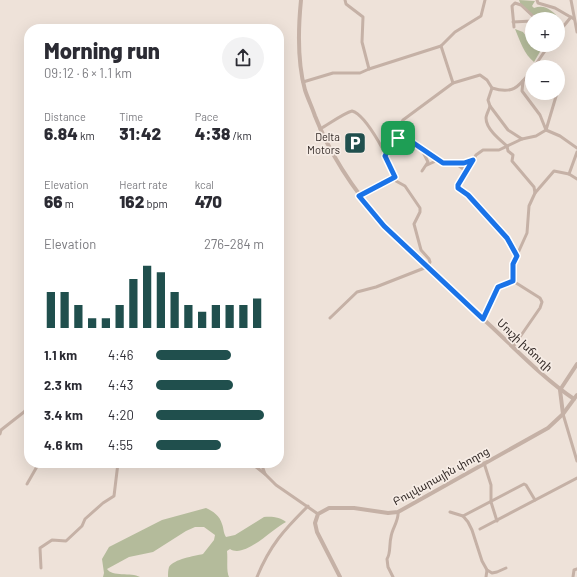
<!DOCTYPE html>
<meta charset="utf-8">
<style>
:root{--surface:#fff;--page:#f2f2f3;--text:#2b2b33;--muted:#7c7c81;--accent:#204f4d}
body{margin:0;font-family:Barlow,"Noto Sans Armenian",sans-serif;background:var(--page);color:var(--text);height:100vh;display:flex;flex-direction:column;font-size:15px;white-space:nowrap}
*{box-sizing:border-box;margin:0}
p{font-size:13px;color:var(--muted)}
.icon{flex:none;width:22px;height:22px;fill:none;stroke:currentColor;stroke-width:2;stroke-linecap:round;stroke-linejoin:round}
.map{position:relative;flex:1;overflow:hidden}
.sheet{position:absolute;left:24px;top:24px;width:260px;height:444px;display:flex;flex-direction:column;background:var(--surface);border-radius:16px;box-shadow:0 4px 16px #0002}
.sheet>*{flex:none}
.fabs{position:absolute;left:525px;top:12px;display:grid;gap:8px}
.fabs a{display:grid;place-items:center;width:40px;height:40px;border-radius:50%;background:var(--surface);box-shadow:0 4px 16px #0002;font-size:20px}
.pin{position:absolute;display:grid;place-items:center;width:34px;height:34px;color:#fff;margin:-17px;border-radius:8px;box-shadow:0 2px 6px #0006}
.round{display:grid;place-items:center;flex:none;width:42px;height:42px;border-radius:21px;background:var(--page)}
.summary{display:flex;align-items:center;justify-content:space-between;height:68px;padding:0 20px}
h1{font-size:22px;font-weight:800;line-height:30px}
.metrics{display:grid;grid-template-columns:repeat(3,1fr);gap:6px;height:68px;padding:4px 20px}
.metrics div{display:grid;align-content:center}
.metrics b{font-size:17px;font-weight:800}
.metrics small{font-size:11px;font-weight:400}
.metrics p{font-size:11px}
.chart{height:112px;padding:8px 20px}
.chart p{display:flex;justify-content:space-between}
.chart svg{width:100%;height:72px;margin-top:4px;stroke:var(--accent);stroke-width:6}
ul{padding:0 20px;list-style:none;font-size:13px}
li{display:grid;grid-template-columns:64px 48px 1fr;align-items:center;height:30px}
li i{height:10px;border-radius:5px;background:var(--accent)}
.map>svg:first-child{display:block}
.green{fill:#b4bb9b}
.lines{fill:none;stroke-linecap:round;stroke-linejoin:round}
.minor{stroke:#c5b1a6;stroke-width:3}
.tertiary{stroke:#c5b1a6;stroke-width:4}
.route-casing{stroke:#fff;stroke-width:8}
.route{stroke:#1a73e8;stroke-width:5}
.labels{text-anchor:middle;stroke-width:3.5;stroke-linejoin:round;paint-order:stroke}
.poi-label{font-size:11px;fill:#322926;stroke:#f6ece5;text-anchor:end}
.street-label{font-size:11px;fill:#322926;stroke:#f6ece5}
</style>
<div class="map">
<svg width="577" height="577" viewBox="0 0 577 577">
<rect width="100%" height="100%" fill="#eee2d9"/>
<g class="green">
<path d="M519,0L535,1L532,6L534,8C546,4 552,11 560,19V23L558,25V19H538L521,5Z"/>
<path d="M515,29L523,32L526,36L530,37L532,45L541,50L534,62C524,54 520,41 515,29Z"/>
<path d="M206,508C213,511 220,516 222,524C224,529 223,532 226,537L235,535L264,517C271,516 281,517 286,522C273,528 245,559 230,549L227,551C228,559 226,571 229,577H168C168,574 168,570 169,567C174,559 194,556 203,554L214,540L215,535L204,527H195L186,531L153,552L129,557L107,569C112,577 131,572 140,577H103L104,573L102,559L109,547L162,520Z"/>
</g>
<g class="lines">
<g class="minor">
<path d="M345,0L346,4L363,17L362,42L369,69"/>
<path d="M537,0L538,3L555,8L574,19"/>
<path d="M571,0L577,32"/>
<path d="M513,22L532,21"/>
<path d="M514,27L512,6L515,3L521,5L536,19"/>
<path d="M558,33L571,17"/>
<path d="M441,46L455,32L481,16L485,0"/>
<path d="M534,67L549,45"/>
<path d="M523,81L522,91L540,115L546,130L557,93"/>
<path d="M303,82L333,73H360L369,69L441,46L453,83"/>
<path d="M492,88L488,100L490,106L508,130L522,139L536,136L546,130L560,136L577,148"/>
<path d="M320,129C329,124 344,113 352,111C367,115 393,165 396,181L405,186L420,208V212L414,224L421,250L429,259L430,262L427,267L376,287L357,292L330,318"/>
<path d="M396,134L402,140L412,142L443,163H455L466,171"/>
<path d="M422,150L428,162L422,171"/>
<path d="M385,156L403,120L453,83L480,75L487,80L492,88C514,95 519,86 532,70"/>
<path d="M457,163H464L471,161"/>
<path d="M427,165L438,160"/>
<path d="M569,174L577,152"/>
<path d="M535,193L554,171L569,174L577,179"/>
<path d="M359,195L395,177"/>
<path d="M517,256L507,238L468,195L460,191L458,185L476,155L483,150H499L522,139"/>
<path d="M513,281L540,298L542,302L540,308L513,347"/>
<path d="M483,319L498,287L513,281V264L527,233L529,206L535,193L534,187L512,161L513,155L508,151L507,146C500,140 486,129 486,118C486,115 489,110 490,106"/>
<path d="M563,414L577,461"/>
<path d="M0,434L1,430L24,412L29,405"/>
<path d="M251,463L265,474"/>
<path d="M261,463L265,474L276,485L318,514"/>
<path d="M484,463L491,485V502L497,521"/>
<path d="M27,484L39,463"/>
<path d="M450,512L463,516L524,484L526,485L535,500"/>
<path d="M463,516L468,522L472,530L482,561L487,570L486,577"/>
<path d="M480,529L577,478"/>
<path d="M41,568L40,548L52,540L66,541L82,526L85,519L103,503L114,496L118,463"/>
<path d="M487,570L492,573L497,572L506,568"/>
<path d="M257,577C270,545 284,530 308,506"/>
<path d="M393,577L388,567L387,559C391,553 389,544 391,537C392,528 399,521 398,512"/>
<path d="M573,577L574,570L577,569"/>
</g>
<g class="tertiary">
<path d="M301,0C298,30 297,61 305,90C308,99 312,107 315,116C349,202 414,257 481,317C511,344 540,376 574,399"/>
<path d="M563,414L560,390L577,364"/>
<path d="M340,577L317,532L315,523L318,514L329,508H354L388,513L398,512L548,428L563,414L577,395"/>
</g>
</g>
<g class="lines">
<g class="route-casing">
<path id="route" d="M396,134L402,140L412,142L443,163H464L473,160L458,185V188L468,195L507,238L517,256L513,264V281L498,287L483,319L384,226L359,196L395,177L385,156Z"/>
</g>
<use href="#route" class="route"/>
</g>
<defs>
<g id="parking-square" transform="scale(1.15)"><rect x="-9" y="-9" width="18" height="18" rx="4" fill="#204f4d" stroke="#f6ece5"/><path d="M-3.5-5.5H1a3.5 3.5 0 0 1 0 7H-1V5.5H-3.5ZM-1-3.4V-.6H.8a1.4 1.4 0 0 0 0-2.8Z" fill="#fff"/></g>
</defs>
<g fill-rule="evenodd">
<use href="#parking-square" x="355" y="143"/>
</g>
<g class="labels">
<g class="poi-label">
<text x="340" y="141">Delta<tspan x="340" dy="13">Motors</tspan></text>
</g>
<g class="street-label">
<text transform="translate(525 345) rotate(43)" y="4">Մուշի խճուղի</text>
<text transform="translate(441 476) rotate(-29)" y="4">Բուլվարային փողոց</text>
</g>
</g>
</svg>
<div class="fabs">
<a>+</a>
<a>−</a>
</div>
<div class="pin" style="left:398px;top:138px;background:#1e9e55"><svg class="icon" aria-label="arrive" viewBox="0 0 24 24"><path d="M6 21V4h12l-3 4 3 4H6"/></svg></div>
<section class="sheet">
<div class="summary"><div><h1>Morning run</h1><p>09:12 · 6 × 1.1 km</p></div><a class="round"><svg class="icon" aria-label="share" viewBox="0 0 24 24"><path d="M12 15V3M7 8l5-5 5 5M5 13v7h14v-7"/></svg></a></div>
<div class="metrics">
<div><p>Distance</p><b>6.84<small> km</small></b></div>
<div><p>Time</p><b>31:42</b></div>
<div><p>Pace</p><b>4:38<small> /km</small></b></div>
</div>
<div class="metrics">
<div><p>Elevation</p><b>66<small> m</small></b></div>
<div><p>Heart rate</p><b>162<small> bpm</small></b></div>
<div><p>kcal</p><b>470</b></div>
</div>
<div class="chart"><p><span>Elevation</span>276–284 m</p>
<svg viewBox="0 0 160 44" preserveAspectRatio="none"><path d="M5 44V22M15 44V22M25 44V30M35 44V38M45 44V38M55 44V30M65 44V14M75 44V6M85 44V10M95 44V22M105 44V30M115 44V34M125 44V30M135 44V30M145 44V30M155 44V26"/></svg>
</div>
<ul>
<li><b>1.1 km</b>4:46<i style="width:69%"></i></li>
<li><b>2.3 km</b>4:43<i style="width:71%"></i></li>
<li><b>3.4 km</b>4:20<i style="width:100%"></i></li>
<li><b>4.6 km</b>4:55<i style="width:60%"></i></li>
</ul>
</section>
</div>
